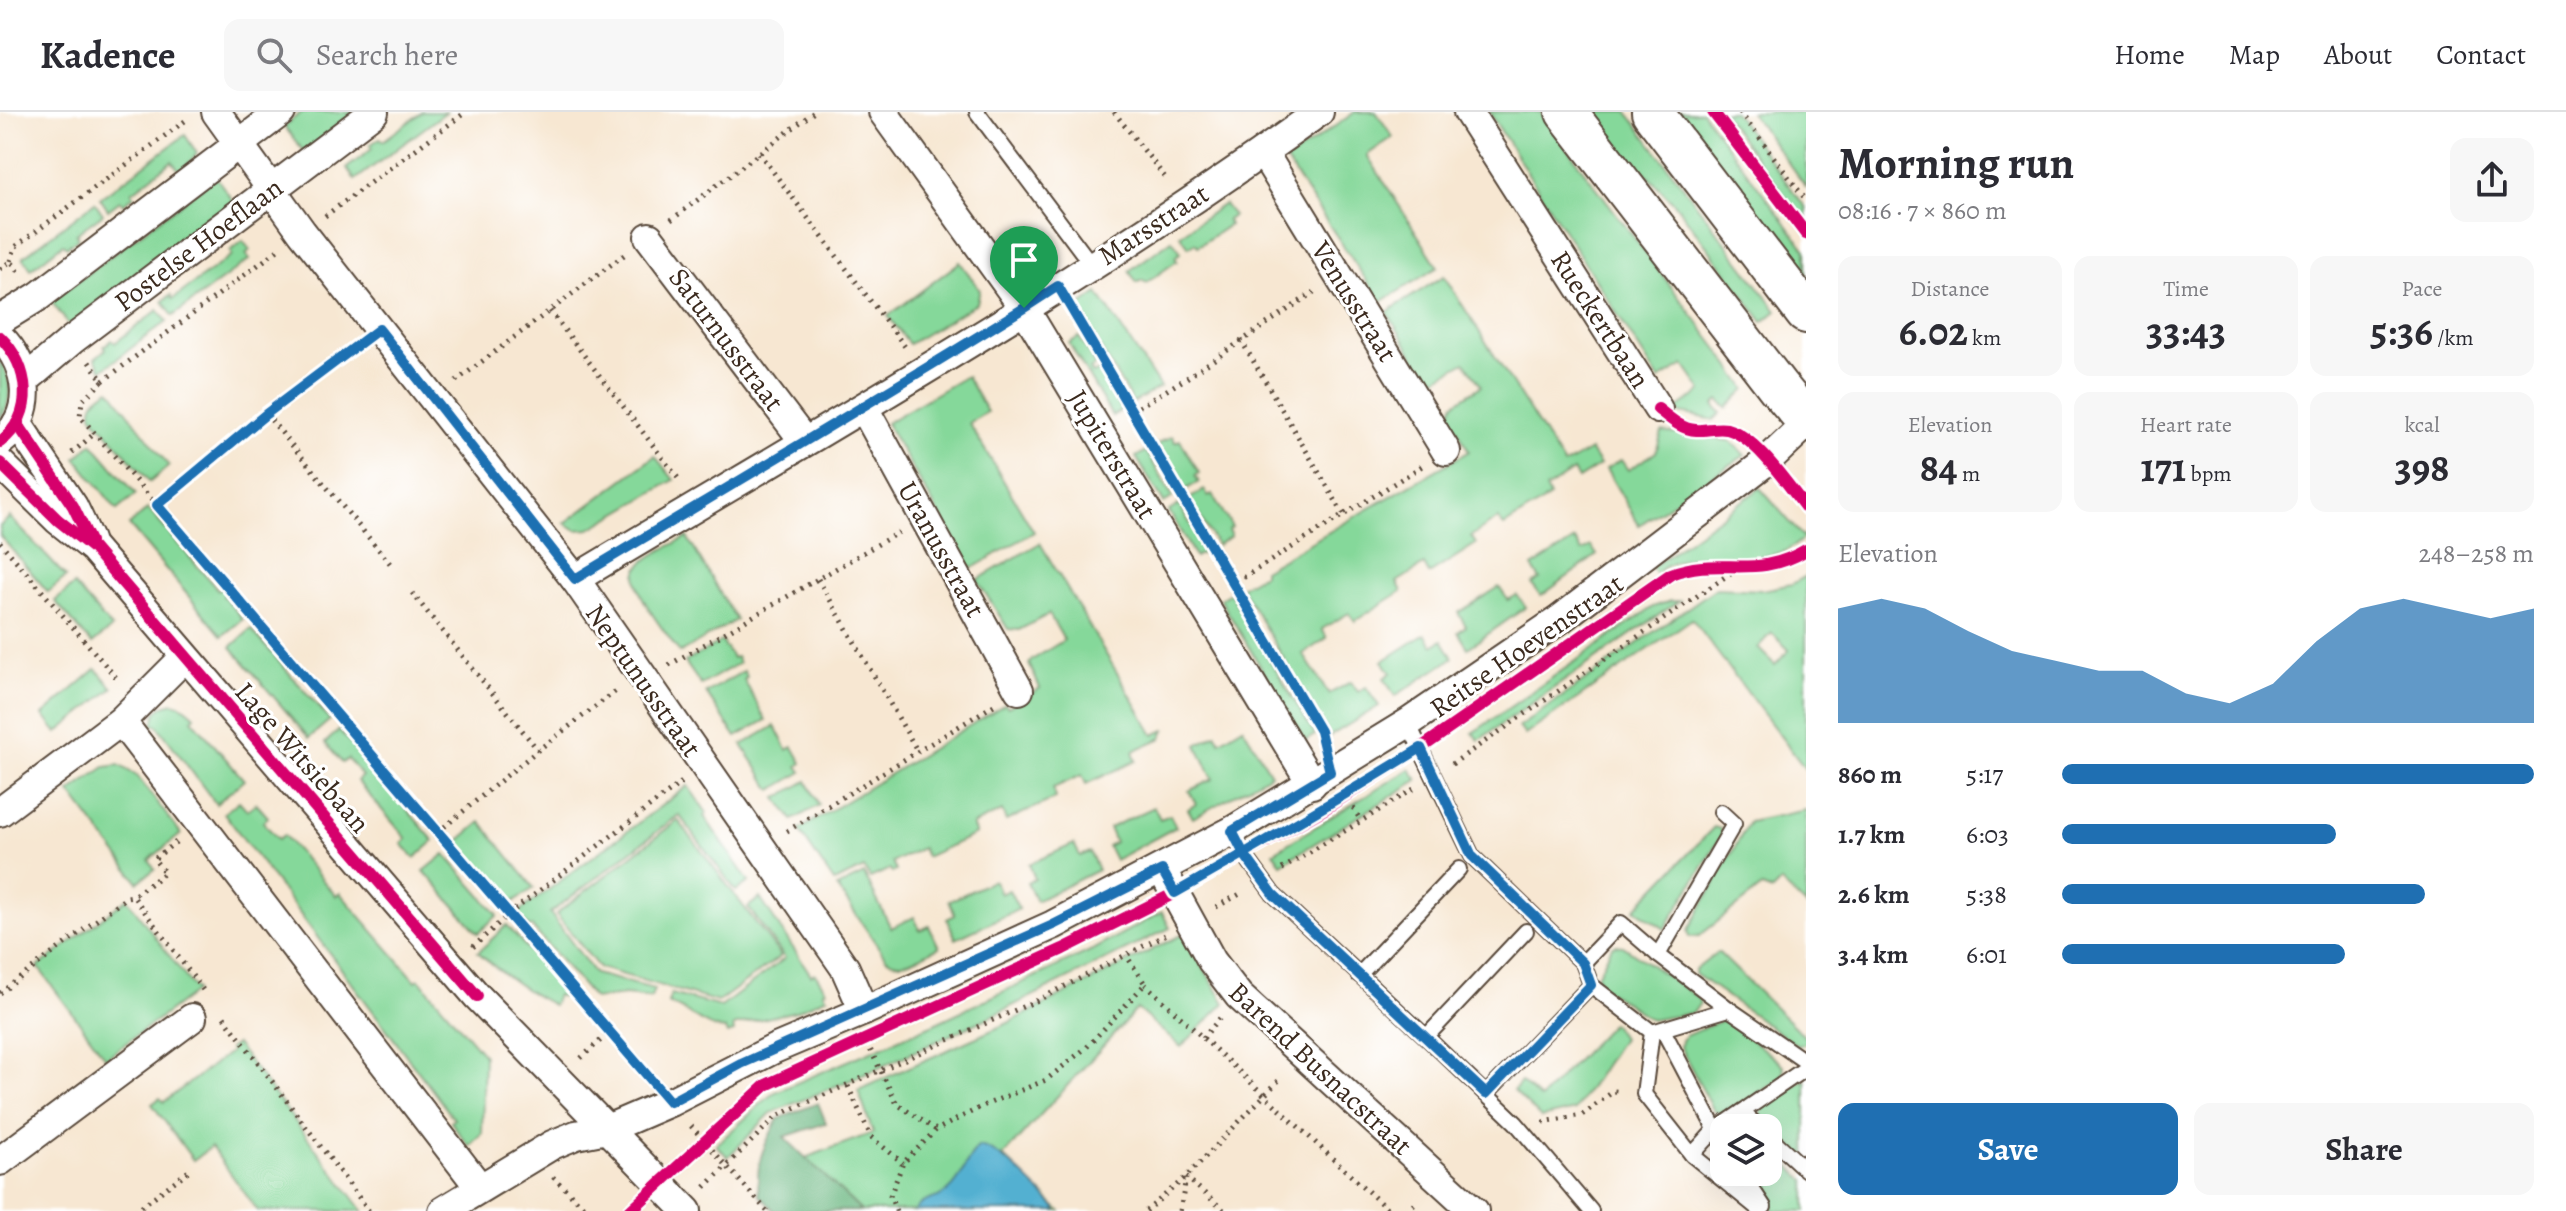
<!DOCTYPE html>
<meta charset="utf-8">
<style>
:root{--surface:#fff;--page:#f7f7f7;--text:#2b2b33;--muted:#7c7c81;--line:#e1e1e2;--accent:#1f6fb2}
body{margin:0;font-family:Alegreya,serif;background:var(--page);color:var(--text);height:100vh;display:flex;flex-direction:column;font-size:30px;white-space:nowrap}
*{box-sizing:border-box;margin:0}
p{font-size:26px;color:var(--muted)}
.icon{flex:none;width:44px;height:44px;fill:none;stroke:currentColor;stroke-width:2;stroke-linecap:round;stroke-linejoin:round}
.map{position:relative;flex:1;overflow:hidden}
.details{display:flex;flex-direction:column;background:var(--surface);width:760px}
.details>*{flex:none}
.tools{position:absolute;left:1710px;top:1002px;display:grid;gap:16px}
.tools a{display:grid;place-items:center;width:72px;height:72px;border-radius:16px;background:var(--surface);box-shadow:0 8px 32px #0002;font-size:40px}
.pin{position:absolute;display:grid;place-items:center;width:68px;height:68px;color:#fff;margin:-82px -34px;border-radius:50% 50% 50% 0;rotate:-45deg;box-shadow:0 0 8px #0007}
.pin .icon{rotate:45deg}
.round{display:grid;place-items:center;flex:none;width:84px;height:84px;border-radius:16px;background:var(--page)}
.overview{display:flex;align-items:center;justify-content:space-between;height:136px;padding:0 32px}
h1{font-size:44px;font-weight:700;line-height:60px}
.metrics{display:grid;grid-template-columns:repeat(3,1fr);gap:12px;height:136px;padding:8px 32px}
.metrics div{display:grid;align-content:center;border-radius:16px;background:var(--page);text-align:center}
.metrics b{font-size:40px;font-weight:700}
.metrics small{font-size:22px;font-weight:400}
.metrics p{font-size:22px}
.chart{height:224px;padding:16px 32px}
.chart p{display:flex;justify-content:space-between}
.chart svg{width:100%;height:144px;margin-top:8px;fill:var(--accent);opacity:.7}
.primary-button{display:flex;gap:16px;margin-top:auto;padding:16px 32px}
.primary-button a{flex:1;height:92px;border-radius:16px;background:var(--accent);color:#fff;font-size:32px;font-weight:700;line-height:92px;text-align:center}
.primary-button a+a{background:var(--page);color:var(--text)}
ul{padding:0 32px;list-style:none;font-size:26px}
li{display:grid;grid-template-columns:128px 96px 1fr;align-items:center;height:60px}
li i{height:20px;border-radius:10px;background:var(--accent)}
header{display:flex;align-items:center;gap:48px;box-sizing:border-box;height:112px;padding:0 40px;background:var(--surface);border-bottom:2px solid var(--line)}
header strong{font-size:38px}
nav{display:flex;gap:44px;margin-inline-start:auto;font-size:28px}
.search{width:560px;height:72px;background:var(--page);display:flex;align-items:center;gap:20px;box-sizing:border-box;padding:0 28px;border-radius:16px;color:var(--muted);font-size:30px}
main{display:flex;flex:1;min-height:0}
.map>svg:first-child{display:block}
.green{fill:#85d89a;stroke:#60815c;stroke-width:2;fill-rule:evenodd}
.forest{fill:#6cb882;stroke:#547150;stroke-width:2}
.water{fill:#52b0d1;stroke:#466d78;stroke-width:2}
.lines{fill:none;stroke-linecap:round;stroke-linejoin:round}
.service-casing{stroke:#574639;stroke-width:18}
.minor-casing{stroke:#574639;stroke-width:32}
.secondary-casing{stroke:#574639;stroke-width:44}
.path{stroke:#574639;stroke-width:5;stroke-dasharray:2 6;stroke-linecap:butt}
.service{stroke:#fff;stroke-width:14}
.minor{stroke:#fff;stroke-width:28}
.secondary{stroke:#fff;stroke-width:40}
.cycleway-casing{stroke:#fff;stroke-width:17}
.cycleway{stroke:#d6006c;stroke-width:12}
.route-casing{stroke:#fff;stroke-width:16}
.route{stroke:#1f6fb2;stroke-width:10}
.labels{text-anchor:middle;stroke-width:6;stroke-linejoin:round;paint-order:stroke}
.street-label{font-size:28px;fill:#3b2a1e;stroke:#fff}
</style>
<header>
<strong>Kadence</strong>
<div class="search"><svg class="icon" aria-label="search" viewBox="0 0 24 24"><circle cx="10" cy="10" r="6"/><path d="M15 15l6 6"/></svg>Search here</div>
<nav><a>Home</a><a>Map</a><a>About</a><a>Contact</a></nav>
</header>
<main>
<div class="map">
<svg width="1806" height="1099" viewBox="0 0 1806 1099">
<rect width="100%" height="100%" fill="#fff"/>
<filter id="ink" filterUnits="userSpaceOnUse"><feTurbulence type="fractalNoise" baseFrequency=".0125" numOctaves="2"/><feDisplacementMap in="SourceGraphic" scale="16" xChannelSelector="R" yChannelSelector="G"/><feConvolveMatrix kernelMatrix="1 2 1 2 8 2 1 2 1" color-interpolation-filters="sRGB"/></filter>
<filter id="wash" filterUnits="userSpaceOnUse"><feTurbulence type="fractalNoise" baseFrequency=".006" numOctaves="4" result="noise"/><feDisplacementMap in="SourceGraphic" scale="32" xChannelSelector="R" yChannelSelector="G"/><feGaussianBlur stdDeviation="1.8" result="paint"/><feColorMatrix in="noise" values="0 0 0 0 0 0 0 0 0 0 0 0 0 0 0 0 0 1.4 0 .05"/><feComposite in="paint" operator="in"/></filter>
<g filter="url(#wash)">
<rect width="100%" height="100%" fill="#f7e7d2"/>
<g class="green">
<path d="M302,0H360L305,41L284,14Z"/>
<path d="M422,0H446L355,68L347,56L372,37L370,33L380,26L383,29Z"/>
<path d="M1355,0H1376L1393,25L1367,43L1438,155L1381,190L1286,49Z"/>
<path d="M1489,0H1540L1720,240L1746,277L1727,296L1719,288L1714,293L1721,301L1714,308L1680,301L1677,297L1702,279L1684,253L1659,268Z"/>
<path d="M1583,0H1627L1777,199L1763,210L1675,92L1644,60L1622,45Z"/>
<path d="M1674,0H1702L1806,138V176Z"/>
<path d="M1722,0H1734L1806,96V113Z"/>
<path d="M1750,0H1806V75Z"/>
<path d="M185,23L197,41L181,61L172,49L132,80L134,84L123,92L120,89L108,98L100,86Z"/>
<path d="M216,65L236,93L72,217L51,189Z"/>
<path d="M95,90L103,102L76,122L78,126L67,135L63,132L31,157L23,145Z"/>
<path d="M1224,92L1233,104L1227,108L1229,113L1198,134L1195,131L1189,135L1180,123Z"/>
<path d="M1172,128L1181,140L1175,145L1177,149L1146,171L1142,168L1137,171L1129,159Z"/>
<path d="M243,129L250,138L246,142L250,147L173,204L163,189L171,183L173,187L232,143L230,139Z"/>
<path d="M960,150L980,178L977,191L909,232L888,204Z"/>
<path d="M1444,164L1564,353L1590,338L1600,353L1578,367L1573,359L1546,377L1550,385L1504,414L1498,407L1471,424L1476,432L1429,462L1424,453L1397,470L1402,479L1355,509L1349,501L1322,517L1327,526L1303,542L1329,582L1351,570L1358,580L1366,575L1379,594L1330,624L1241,475L1263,462V458L1469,339L1449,302L1455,291L1481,274L1465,250L1437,266L1426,265L1387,200Z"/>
<path d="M1098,181L1160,275L1133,291L1077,196Z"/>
<path d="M158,198L167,209L102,258L95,246L106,237L104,234L112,228L115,231Z"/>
<path d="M1079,225L1096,253L1090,257L1093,262L1099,259L1122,298L1112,304L1069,231Z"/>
<path d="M0,247C12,268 13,288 0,308Z"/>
<path d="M966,264L987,300L969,311L1034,420L971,457L886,311Z"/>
<path d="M110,277L169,354L150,370L93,305C88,290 100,284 110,277Z"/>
<path d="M1662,320L1730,329L1745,343L1639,413L1606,357L1621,348L1628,358L1656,340Z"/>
<path d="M1172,324L1175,330L1180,328L1199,361L1195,364L1199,370L1185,378L1157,332Z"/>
<path d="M92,331L136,382L117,398L76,346Z"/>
<path d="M1146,339L1173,385L1164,391L1136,345Z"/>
<path d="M655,344L674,368L590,417L576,418L565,411Z"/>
<path d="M1760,376L1804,426C1797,431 1791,438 1783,440C1736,456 1702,428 1655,461L1651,456Z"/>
<path d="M1204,378L1208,384L1212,382L1232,415L1228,418L1231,424L1217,433L1189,387Z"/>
<path d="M1179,393L1206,439L1195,445L1169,399Z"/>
<path d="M148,397L218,478L221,477L225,481L223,484L243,507L222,524L129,413Z"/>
<path d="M10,405L66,465L48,480L0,424V414Z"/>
<path d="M687,425L736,508L680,541C668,523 625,474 639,455C649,442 673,433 687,425Z"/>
<path d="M1575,428L1582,439L1591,434L1597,443L1541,484L1532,472L1540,467L1532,455Z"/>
<path d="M1040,431L1154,623L1165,618L1162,626L1133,639L1136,649L1086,672L1082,663L1053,676L1056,686L1006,709L1002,699L972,713L976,722L926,745L922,736L892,750L896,759L892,761L890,757L870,766L864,756L834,770L799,718L1005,592L1008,595L1040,576L1029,552L1032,548L1064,528L1049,502L1019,518L1008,517L977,468Z"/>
<path d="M1806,464V658L1692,507L1525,623L1519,615L1716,476L1763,478L1792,472ZM1772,521L1789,538L1775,553L1758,536Z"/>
<path d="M74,473L112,516L92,532L55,489Z"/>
<path d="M1499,475L1508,488L1517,483L1526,495L1468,536L1458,520L1466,514L1458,501Z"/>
<path d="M1230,481L1315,623L1305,629L1220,487Z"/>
<path d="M1670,489H1679L1479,628L1473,621L1653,495Z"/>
<path d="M251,517L330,608L309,626L231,535Z"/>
<path d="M1425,522L1433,534L1442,528L1453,546L1395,584L1384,566L1391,561L1383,549Z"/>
<path d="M722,529L732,546L736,545L739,551L701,573L685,550Z"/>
<path d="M96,557L113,576L57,621L43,603Z"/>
<path d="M744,559L747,565L744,568L766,608L736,625L706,581Z"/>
<path d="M173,591C183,593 188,597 195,604L192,607L244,668L216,692L157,613H153L156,600L164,594Z"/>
<path d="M775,614L787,638L793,635L802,651L798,654L802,660L772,678L742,633Z"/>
<path d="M1243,615L1271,662L1193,706L1188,697L1196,692L1189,679L1213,667L1197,633L1216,622L1220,629Z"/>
<path d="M339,618L434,729L415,746L402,732L407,727L357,669L362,664L348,647L342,651L325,631Z"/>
<path d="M119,653L137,664L181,722L149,748L155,757L138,770L70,680L105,655Z"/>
<path d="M1410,657L1418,668L1281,752L1274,740Z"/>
<path d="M807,669L819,693L793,708L777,686Z"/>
<path d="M688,674L707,701L704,704L749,770L736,779L679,703L550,801L595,862L654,877L651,886L625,883L594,887L532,815L528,814L516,802Z"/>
<path d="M239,689L247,698L256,691L268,705L263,710L278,727L284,723L336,784L340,781L416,869L419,867L484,943L482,1021L469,1034L451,1010L454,1007L224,701Z"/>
<path d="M1154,695L1160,707L1170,703L1176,715L1115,748L1108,734L1115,730L1109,716Z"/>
<path d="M1806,698V794L1781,770L1772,779L1762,775L1699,824L1690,825L1688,819L1749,710Z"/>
<path d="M678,708L781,844L718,890L599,856L556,802Z"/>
<path d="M481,710L534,776L509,793L456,731Z"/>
<path d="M1714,715L1721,717L1722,723L1665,817L1635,797Z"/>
<path d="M1074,732L1080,744L1090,740L1098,758L1036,789L1027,771L1035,767L1029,752Z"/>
<path d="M445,742L498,803L478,821L424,759Z"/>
<path d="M864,762L891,816L914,805L920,818L929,814L939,835C922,843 902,859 886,846L837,775Z"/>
<path d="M994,768L1000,782L1009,778L1019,797L956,827L947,807L955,803L949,789Z"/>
<path d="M760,786L811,863L815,861L826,878L823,880L827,885L796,899L733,914L734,920L727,922L725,917C706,917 687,898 668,891L671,882L721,895L785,846L748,795Z"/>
<path d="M127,787L196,879L106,946L38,855Z"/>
<path d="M1162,800L1170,816L994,903L872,959L771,1001L728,1045L716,1033L773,981L934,912L1090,839Z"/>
<path d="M507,813L567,883L570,882L577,890L557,883L553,893C524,879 501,861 478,840Z"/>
<path d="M1183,822L1225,891L1181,935L1137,897L1003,1044L1060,1099H861L805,1046L873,1021L858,978L1008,911Z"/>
<path d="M1616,833L1623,834L1697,885L1700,891L1693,901L1651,908L1600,873L1597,864L1612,834Z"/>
<path d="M1718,840L1806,926V931L1798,934L1695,862V858Z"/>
<path d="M1722,908L1729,909L1784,954L1782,966L1724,1003L1714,999L1680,935L1681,928L1685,924Z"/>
<path d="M1612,911L1622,926L1575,998L1541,1006L1514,979L1521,970L1540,987Z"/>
<path d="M236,932L358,1092L363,1099H258L211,1035L193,1048L152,992L160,986L164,990L230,940L229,937Z"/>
<path d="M1803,968L1806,969V1048L1764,1008L1760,1001L1764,994Z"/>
<path d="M1768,1035L1806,1069V1099H1775L1751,1060H1768Z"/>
</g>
<path class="forest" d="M818,991L826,1011L784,1025L861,1099H775L759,1083C755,1050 763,1036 778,1007Z"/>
<path class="water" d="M979,1034C1005,1040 1036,1076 1056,1096V1099H915C925,1085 935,1089 947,1080C964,1067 964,1047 979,1034Z"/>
</g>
<g filter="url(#ink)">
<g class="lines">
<g class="service-casing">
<g id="service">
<path d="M977,0L1091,152"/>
<path d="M1408,611L1472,744L1583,851L1621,811L1658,843L1734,712L1721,700"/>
<path d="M1232,719L1244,742L1273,782L1426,925L1526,819"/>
<path d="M1658,843L1729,897"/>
<path d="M1359,863L1459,757"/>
<path d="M1591,873L1652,920L1644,982L1692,1043L1714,1019L1806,956"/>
<path d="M1663,918L1724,1034"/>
<path d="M1652,920L1729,897L1806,950"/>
<path d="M1426,925L1516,1011L1591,1099"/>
<path d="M1486,982L1591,873L1583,851"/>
<path d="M1742,1000L1760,1016"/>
<path d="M1768,1023L1806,1058"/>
<path d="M1692,1043L1761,1099"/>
<path d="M1741,1060L1764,1095"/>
</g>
</g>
<g class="minor-casing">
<g id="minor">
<path d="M216,0L302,120L575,467L845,856L864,899"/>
<path d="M883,0L1024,196L1312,672"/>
<path d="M1468,0L1658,297"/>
<path d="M1263,40L1446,339"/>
<path d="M649,125L804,329"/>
<path d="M0,208L39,184L281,0"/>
<path d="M0,225C30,254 36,303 0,330"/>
<path d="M25,268L72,228L374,0"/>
<path d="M864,296L1019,578"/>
<path d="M17,311L73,394L89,428"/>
<path d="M0,351L58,408L93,436L477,884L687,1099"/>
<path d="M575,467C825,317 1082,172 1319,0"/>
<path d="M121,609L480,1076"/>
<path d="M0,700L121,609L185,545"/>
<path d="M1162,758L1212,849L1239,884L1474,1099"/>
<path d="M0,1049L192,906"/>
<path d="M443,1099L552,1033L576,1023L607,1017L670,990L774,937L864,899L1053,813L1232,719L1408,611L1559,508L1767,349L1806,312"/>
</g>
</g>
<g class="secondary-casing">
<g id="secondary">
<path d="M1566,0L1778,275L1806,308"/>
<path d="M1652,0L1806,201"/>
</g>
</g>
<g class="path">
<path d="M1114,0L1168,69"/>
<path d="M1740,0L1806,88"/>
<path d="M759,41L906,236"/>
<path d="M325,104L466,0"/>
<path d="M671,108L814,0"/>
<path d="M11,149L15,135L189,6"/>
<path d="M0,157L11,149L19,160"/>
<path d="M550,199L681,370"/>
<path d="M1073,199L1322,626"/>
<path d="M1241,228L1344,403"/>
<path d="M89,250L103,269L82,289L80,304L650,967"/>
<path d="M103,269L278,138"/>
<path d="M456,269L624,143"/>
<path d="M1132,299L1185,267L1314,180"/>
<path d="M266,302L393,455"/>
<path d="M72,341L95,321"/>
<path d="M158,393L266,302L356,234"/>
<path d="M0,430L119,569"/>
<path d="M818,467L918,640"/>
<path d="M1230,474L1422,354"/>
<path d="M412,481L538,638"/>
<path d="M669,553L899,420"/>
<path d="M1452,652L1738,456"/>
<path d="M1345,682L1361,709"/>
<path d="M787,719L994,593"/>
<path d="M438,720L538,638L616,579"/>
<path d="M176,730L154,747L165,761L133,784L203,878"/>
<path d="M1282,757L1414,677"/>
<path d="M1216,795L1242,781"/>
<path d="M473,835L509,802L682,670"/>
<path d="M1145,872L1389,1099"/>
<path d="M0,881L127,785L133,784"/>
<path d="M224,905L369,1099"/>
<path d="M1203,926L1220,906"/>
<path d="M867,931L897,992L936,1018"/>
<path d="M581,946L610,920"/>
<path d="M848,974L871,1025L903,1051"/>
<path d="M1543,1010L1582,1003L1614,979L1621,980"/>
<path d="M691,1014L767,1099"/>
<path d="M553,1065L588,1099"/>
<path d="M1186,1065L1225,1099"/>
<path d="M705,1075L777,1004L1038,888L1165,823"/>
<path d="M135,1099L190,1058"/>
<path d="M896,1099L890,1084L903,1051L936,1018L985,993L1046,968L1087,935L1145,872L1126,843"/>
<path d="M1146,1099L1186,1065L1282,965"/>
<path d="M1180,1099L1186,1066"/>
<path d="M1407,1099L1418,1088"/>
</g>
<use href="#service" class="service"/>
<use href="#minor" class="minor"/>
<use href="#secondary" class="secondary"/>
<g class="cycleway-casing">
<g id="cycleway">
<path d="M1713,0L1806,122"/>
<path d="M0,225C30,254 36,303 0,330"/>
<path d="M1658,297C1668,305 1682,318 1696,318C1706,319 1716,315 1727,317C1755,324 1788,373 1806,396"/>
<path d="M17,311L73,394L90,429"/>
<path d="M0,351L58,408L93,436L477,884"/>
<path d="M630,1099L766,973L1063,837L1175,781L1326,696L1421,636L1671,462C1720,443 1755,469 1806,438"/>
</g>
</g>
<use href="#cycleway" class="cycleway"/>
</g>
</g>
<g class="lines" filter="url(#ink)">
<g class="route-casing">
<path id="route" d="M1024,196C876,288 725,377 575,467L379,217L266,302L157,393L670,990L741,952L1053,813L1162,758L1175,781C1258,734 1340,686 1421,636L1472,744L1583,851L1591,873L1486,982L1273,782L1244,742L1232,719L1330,660L1320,619L1058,174L1024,196"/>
</g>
<use href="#route" class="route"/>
</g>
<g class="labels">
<g class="street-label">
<text transform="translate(1153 112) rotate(-33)" y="10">Marsstraat</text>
<text transform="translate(198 132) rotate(-37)" y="10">Postelse Hoeflaan</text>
<text transform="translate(1355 189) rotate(58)" y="10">Venusstraat</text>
<text transform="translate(1601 207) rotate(57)" y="10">Rueckertbaan</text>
<text transform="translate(727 227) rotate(53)" y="10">Saturnusstraat</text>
<text transform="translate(1113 342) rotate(59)" y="10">Jupiterstraat</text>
<text transform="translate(942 437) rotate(61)" y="10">Uranusstraat</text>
<text transform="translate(1526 533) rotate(-35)" y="10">Reitse Hoevenstraat</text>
<text transform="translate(644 568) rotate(55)" y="10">Neptunusstraat</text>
<text transform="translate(303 645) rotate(49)" y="10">Lage Witsiebaan</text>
<text transform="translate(1321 956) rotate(43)" y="10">Barend Busnacstraat</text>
</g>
</g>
</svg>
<div class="tools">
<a><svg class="icon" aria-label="layers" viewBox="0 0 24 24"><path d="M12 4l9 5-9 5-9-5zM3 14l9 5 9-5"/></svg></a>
</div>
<div class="pin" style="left:1024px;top:196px;background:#1e9e55"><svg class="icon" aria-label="arrive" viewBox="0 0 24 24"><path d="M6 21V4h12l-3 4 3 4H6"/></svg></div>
</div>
<section class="details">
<div class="overview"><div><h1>Morning run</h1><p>08:16 · 7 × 860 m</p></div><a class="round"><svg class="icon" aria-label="share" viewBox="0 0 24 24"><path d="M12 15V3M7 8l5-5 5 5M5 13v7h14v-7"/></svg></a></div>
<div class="metrics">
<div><p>Distance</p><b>6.02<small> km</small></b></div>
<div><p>Time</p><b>33:43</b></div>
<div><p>Pace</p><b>5:36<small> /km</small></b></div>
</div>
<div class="metrics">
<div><p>Elevation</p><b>84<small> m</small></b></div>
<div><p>Heart rate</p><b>171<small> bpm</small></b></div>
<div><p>kcal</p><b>398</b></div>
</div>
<div class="chart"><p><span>Elevation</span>248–258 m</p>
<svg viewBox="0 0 160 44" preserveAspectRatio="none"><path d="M0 44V9L10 6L20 9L30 16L40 22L50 25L60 28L70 28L80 35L90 38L100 32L110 19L120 9L130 6L140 9L150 12L160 9V44z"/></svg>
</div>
<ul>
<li><b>860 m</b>5:17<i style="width:100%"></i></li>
<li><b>1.7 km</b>6:03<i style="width:58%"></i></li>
<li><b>2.6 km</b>5:38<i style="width:77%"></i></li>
<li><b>3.4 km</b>6:01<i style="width:60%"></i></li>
</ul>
<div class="primary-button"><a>Save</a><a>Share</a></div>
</section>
</main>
